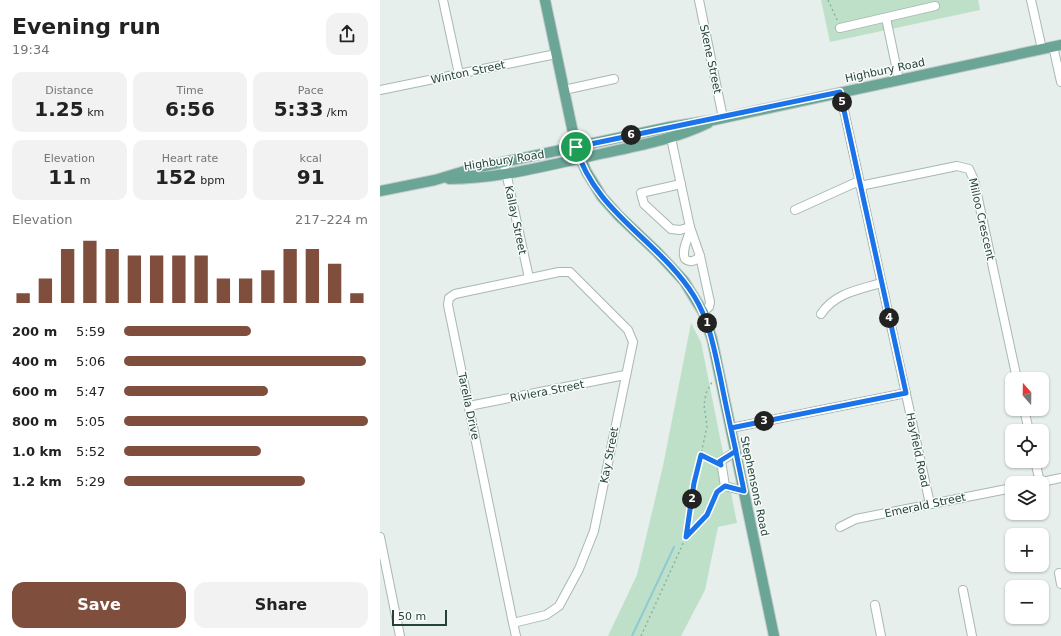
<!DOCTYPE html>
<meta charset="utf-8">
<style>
:root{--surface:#fff;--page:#f2f2f2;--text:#222;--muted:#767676;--accent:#804e3d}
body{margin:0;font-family:"DejaVu Sans",sans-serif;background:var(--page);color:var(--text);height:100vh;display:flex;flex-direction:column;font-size:15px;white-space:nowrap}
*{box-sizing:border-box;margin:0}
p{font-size:13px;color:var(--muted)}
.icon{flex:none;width:22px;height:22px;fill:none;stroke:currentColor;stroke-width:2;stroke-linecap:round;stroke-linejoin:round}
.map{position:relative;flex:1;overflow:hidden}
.details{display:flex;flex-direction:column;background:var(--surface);width:380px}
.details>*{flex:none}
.needle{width:26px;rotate:340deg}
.fabs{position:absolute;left:625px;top:372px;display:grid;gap:8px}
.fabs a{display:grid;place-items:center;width:44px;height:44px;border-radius:8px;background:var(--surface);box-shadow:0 1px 3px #0004;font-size:20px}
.scale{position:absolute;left:12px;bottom:10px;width:55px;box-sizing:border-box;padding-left:4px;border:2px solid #24423a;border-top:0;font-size:11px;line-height:14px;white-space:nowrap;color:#24423a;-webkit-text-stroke:3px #f7fbf9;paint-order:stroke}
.pin{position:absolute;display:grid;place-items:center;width:34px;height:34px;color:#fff;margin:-17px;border:2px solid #fff;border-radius:50%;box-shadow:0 1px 4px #0007}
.km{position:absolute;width:20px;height:20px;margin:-10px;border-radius:50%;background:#222;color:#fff;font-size:11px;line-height:20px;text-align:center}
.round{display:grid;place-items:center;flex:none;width:42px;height:42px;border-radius:12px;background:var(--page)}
.summary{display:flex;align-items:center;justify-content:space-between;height:68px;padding:0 12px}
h1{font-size:22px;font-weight:600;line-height:30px}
.stats{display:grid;grid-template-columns:repeat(3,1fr);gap:6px;height:68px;padding:4px 12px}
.stats div{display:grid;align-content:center;border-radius:10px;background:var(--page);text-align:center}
.stats b{font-size:20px;font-weight:600}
.stats small{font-size:11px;font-weight:400}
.stats p{font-size:11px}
.chart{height:112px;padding:8px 12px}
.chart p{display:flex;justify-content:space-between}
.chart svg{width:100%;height:72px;margin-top:4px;stroke:var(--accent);stroke-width:6}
.action{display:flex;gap:8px;margin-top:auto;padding:8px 12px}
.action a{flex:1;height:46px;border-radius:12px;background:var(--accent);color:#fff;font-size:16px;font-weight:600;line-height:46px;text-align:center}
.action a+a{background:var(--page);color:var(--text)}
ul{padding:0 12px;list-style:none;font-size:13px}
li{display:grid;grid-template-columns:64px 48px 1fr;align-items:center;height:30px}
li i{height:10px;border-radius:5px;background:var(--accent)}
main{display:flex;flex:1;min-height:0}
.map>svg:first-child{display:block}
.green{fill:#bfe0c8}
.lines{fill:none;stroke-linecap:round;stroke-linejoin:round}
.stream{stroke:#8ec9d4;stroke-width:2}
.minor-casing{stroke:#a8b8b2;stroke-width:10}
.major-casing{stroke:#c2cac8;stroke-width:12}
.path{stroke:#86b3a5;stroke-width:1.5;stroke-dasharray:2 3;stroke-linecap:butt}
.minor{stroke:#fff;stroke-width:8}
.major{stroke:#6aa596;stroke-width:10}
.route-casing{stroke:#fff;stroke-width:8}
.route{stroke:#1a73e8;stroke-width:5}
.labels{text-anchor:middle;stroke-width:3;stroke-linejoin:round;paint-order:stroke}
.street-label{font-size:11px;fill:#24423a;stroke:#f7fbf9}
</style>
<main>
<section class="details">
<div class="summary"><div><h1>Evening run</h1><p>19:34</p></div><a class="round"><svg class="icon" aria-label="share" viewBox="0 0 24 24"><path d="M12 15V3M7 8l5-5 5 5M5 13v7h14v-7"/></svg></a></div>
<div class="stats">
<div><p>Distance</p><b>1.25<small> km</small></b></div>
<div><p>Time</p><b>6:56</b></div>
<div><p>Pace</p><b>5:33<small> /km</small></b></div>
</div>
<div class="stats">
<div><p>Elevation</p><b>11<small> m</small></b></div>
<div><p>Heart rate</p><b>152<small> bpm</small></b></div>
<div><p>kcal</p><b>91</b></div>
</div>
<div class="chart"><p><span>Elevation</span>217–224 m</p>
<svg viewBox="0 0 160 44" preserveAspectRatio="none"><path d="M5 44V38M15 44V29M25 44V11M35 44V6M45 44V11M55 44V15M65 44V15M75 44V15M85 44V15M95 44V29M105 44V29M115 44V24M125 44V11M135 44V11M145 44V20M155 44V38"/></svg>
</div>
<ul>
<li><b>200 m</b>5:59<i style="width:52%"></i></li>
<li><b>400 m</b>5:06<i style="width:99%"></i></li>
<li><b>600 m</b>5:47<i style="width:59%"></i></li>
<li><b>800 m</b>5:05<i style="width:100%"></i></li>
<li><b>1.0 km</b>5:52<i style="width:56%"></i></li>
<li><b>1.2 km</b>5:29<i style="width:74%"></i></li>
</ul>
<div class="action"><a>Save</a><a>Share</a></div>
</section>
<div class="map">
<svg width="681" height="636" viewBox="0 0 681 636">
<rect width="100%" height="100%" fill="#e6efeb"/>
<g class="green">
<path d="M441,0H598L600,10L450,42Z"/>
<path d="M311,323L321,342L357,523L338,527L325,590L301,636H228L257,575L283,466Z"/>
</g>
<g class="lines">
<path class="stream" d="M252,636L294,547"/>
<g class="minor-casing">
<g id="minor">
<path d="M63,0L79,74"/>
<path d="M319,0L343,118"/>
<path d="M651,0L662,49"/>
<path d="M506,18L519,80"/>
<path d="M460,28L555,6"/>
<path d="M673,46L681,82"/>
<path d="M0,90L176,54"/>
<path d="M184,90L234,79"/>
<path d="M460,92L550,504"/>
<path d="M291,138L310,227L320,256L330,302L329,307L323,312"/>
<path d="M124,163L149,278"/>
<path d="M301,184L261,193L264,204L291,229L300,230L310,227"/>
<path d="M480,186L577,166L589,169L594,180L637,379"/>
<path d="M415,210L479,181"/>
<path d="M310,230C308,240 301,250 305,259C310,263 316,261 320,256"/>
<path d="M441,314C455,293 478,290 501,283"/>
<path d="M89,406L245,375"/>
<path d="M644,409L649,431"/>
<path d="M351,428L526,393"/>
<path d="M356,451L341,461L345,486L364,491"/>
<path d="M655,461L660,482"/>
<path d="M657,483L681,478"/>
<path d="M460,527L476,519L632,488"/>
<path d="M0,537L20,636"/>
<path d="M679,573L681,584"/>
<path d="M583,590L592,636"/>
<path d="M495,605L501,636"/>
<path d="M133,623L166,615L179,606L199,569L214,531L253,342L248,330L190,272H179L75,294L69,298L68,305L133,623L136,636"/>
</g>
</g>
<g class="major-casing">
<g id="major">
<path d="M165,0L196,147L206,171L222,197L238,215L277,252L304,281L323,312L332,339L394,636"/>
<path d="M69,179C117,179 164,166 211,156C250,147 291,141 328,123"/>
<path d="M0,191L55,180L95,168L289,127L334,120L681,45"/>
</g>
</g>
<g class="path">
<path d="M448,0L458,22"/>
<path d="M322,455L334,462"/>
<path d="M306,537L327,515L337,492L339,490"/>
<path d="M261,636L306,537L315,483L327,426L324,405L326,393L332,382"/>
</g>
<use href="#minor" class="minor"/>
<use href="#major" class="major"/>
</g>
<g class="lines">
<g class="route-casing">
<path id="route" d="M196,147C214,212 280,241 314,296C329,320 334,348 340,376C345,401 350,426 356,451L340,461L341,465L321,455L314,483L306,537L327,515L337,492L345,486L364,491L351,428L526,393L460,92L196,147"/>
</g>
<use href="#route" class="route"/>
</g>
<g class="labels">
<g class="street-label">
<text transform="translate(331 59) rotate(78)" y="4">Skene Street</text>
<text transform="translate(505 70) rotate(-12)" y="4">Highbury Road</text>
<text transform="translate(88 72) rotate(-12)" y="4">Winton Street</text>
<text transform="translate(124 160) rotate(-9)" y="4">Highbury Road</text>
<text transform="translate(602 219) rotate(77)" y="4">Milloo Crescent</text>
<text transform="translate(136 220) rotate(78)" y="4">Kallay Street</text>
<text transform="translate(167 391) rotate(-11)" y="4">Riviera Street</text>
<text transform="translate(89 406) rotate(78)" y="4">Tarella Drive</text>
<text transform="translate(538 450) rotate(78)" y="4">Hayfield Road</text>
<text transform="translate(229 455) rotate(-79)" y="4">Kay Street</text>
<text transform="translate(375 486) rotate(78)" y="4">Stephensons Road</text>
<text transform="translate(545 505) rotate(-12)" y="4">Emerald Street</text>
</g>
</g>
</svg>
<div class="fabs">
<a><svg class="needle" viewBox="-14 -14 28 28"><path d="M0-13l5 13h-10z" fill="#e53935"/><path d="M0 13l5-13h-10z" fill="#767676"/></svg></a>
<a><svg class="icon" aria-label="locate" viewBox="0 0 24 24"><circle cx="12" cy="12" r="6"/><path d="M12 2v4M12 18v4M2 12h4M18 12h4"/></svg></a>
<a><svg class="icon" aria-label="layers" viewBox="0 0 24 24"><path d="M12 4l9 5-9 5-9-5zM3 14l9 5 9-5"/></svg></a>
<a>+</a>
<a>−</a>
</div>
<div class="scale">50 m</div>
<div class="pin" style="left:196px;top:147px;background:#1e9e55"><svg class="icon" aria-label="arrive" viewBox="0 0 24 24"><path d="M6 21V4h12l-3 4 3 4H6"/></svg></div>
<b class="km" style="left:327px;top:323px">1</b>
<b class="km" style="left:312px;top:499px">2</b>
<b class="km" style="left:384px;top:421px">3</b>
<b class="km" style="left:509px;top:318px">4</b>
<b class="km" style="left:462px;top:102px">5</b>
<b class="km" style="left:251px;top:135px">6</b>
</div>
</main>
